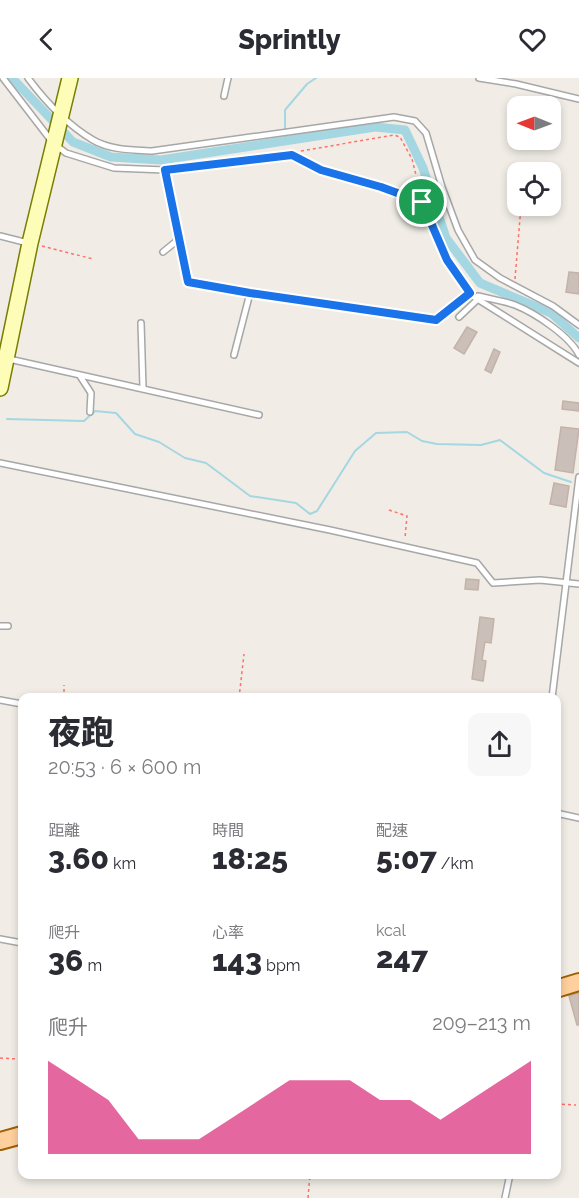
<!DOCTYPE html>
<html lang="zh-TW">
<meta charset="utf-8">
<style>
:root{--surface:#fff;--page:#f7f7f7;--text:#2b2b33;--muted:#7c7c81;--accent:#db2777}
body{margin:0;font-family:Raleway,"Noto Sans TC",sans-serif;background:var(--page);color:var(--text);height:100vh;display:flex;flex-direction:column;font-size:22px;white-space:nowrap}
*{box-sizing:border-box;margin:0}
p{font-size:20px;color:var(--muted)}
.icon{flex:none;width:33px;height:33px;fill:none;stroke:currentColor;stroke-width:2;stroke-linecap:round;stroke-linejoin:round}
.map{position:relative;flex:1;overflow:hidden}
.details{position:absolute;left:18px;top:615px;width:543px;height:486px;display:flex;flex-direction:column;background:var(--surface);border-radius:12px;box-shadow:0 3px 9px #0003}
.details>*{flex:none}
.needle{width:39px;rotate:271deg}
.controls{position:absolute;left:507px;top:18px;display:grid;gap:12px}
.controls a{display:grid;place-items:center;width:54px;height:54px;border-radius:12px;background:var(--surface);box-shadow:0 3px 9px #0003;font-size:30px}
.pin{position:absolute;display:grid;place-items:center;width:51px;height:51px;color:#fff;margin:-26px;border:3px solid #fff;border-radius:50%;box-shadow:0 2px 6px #0007}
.round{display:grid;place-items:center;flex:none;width:63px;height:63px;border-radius:12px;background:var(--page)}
.summary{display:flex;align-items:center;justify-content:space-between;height:102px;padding:0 30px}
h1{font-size:33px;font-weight:800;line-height:45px}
.metrics{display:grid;grid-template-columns:repeat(3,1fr);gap:9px;height:102px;padding:6px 30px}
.metrics div{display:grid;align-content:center}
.metrics b{font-size:30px;font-weight:800}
.metrics small{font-size:16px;font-weight:400}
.metrics p{font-size:16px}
.chart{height:168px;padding:12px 30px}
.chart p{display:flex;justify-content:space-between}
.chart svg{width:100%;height:108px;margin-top:6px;fill:var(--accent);opacity:.7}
header{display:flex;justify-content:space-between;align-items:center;height:78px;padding:0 30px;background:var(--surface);font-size:27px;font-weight:800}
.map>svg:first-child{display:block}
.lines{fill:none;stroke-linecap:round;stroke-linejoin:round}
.stream{stroke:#a4d7e1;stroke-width:2}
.canal{stroke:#a4d7e1;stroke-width:9}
.building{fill:#cabfb9;stroke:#c4b2a7;stroke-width:1.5}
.lane-casing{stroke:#a7a7a7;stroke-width:8}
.secondary-casing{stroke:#787e00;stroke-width:18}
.primary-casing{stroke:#9c6000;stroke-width:20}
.path{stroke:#ff7069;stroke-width:1.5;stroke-dasharray:3 3;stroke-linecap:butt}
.lane{stroke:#fff;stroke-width:5}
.secondary{stroke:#fdfdb8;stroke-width:15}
.primary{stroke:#ffcf9d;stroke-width:16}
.route-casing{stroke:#fff;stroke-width:12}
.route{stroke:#1a73e8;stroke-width:8}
</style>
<header><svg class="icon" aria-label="back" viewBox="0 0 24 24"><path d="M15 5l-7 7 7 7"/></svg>Sprintly<svg class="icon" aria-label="heart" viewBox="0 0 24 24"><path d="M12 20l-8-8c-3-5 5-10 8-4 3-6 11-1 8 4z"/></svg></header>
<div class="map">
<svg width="579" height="1120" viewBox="0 0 579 1120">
<rect width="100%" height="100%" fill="#f1ede6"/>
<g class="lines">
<g class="stream">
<path d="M285,63V32L307,6L316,0"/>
<path d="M7,341L84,343L95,333L116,335L135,356L159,364L185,380L206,385L250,418L296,425L310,436L317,433L355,373L376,355L407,354L422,363L437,366L481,367L500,362L544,395L571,404"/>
</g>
<path class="canal" d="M12,0L73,64L111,79L161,82L375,49L405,52L423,90L446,160L480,205L551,235L579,260"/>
</g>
<g class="building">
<path d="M569,194L579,195V216L566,214Z"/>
<path d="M467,249L477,254L464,276L454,270Z"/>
<path d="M494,271L500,274L491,295L485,292Z"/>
<path d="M563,323L579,325V333L562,331Z"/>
<path d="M561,349L579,351L573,395L555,392Z"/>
<path d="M554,405L569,408L566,429L550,426Z"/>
<path d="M466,501L479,502L478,512L465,511Z"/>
<path d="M480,539L494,541L491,565L485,564L482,582L486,583L483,603L472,601Z"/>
<path d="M579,915V947H577L569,918Z"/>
</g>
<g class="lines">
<g class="lane-casing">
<g id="lane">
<path d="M3,0L53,65L66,75L114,90L165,92L292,77L321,92L381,109L422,124L447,182L471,217L579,285"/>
<path d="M28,0C45,23 68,47 93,62C110,72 133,72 152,73L394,39L415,43L426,55L442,109L458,152L475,182L500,200L553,228L579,247"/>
<path d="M479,0L516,6L579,21"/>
<path d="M224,18L228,0"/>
<path d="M165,92L188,204L250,215L436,242L470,215"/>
<path d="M0,158L28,165"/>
<path d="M163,174L179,161"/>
<path d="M478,218C490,221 504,223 515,227C535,235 570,258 579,277"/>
<path d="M459,239L478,221"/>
<path d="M141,245L143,310"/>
<path d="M234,277L250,215"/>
<path d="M9,281L259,337"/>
<path d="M80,298L91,315L90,334"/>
<path d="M0,385L330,452L477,485L493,505L540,502L579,506"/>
<path d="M0,548H8"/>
<path d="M552,620L579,399"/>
<path d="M0,622L22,626"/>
<path d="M556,735L579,740"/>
<path d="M0,861L22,865"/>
<path d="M505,1120L510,1096"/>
</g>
</g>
<g class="secondary-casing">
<path id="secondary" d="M0,310L30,165L70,0"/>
</g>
<g class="primary-casing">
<g id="primary">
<path d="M556,911L579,904"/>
<path d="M0,1063L22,1057"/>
</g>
</g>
<g class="path">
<path d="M301,73L394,57L400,59L412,81L421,117"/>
<path d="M42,168L93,181"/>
<path d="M515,201L521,128"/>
<path d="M389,432L407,438L405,460"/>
<path d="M64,620V607"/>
<path d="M239,620L244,576"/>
<path d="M0,980L19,981"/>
<path d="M556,1026L576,1027"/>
<path d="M308,1120L310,1096"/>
</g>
<use href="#lane" class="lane"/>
<use href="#secondary" class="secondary"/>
<use href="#primary" class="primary"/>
</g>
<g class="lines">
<g class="route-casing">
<path id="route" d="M292,77L321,92L381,109L422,124L447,182L470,215L436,242L250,215L188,204L165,92Z"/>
</g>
<use href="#route" class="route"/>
</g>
</svg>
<div class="controls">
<a><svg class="needle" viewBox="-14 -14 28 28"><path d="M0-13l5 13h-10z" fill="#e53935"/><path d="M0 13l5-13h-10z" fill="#7c7c81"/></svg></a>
<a><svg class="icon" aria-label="locate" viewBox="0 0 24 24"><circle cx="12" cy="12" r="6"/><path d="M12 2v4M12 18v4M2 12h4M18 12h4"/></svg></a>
</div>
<div class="pin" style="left:422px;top:124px;background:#1e9e55"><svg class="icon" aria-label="arrive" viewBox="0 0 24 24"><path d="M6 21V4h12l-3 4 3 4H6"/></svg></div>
<section class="details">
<div class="summary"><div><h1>夜跑</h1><p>20:53 · 6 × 600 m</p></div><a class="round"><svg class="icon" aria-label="share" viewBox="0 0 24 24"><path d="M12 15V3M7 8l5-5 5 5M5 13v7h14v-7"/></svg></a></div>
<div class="metrics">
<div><p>距離</p><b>3.60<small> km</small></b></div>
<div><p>時間</p><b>18:25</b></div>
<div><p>配速</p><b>5:07<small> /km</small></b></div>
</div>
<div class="metrics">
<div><p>爬升</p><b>36<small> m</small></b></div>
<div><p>心率</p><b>143<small> bpm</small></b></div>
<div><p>kcal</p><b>247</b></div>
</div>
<div class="chart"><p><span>爬升</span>209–213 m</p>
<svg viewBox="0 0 160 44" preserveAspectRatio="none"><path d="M0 44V6L10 14L20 22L30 38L40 38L50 38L60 30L70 22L80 14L90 14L100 14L110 22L120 22L130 30L140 22L150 14L160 6V44z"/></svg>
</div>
</section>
</div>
